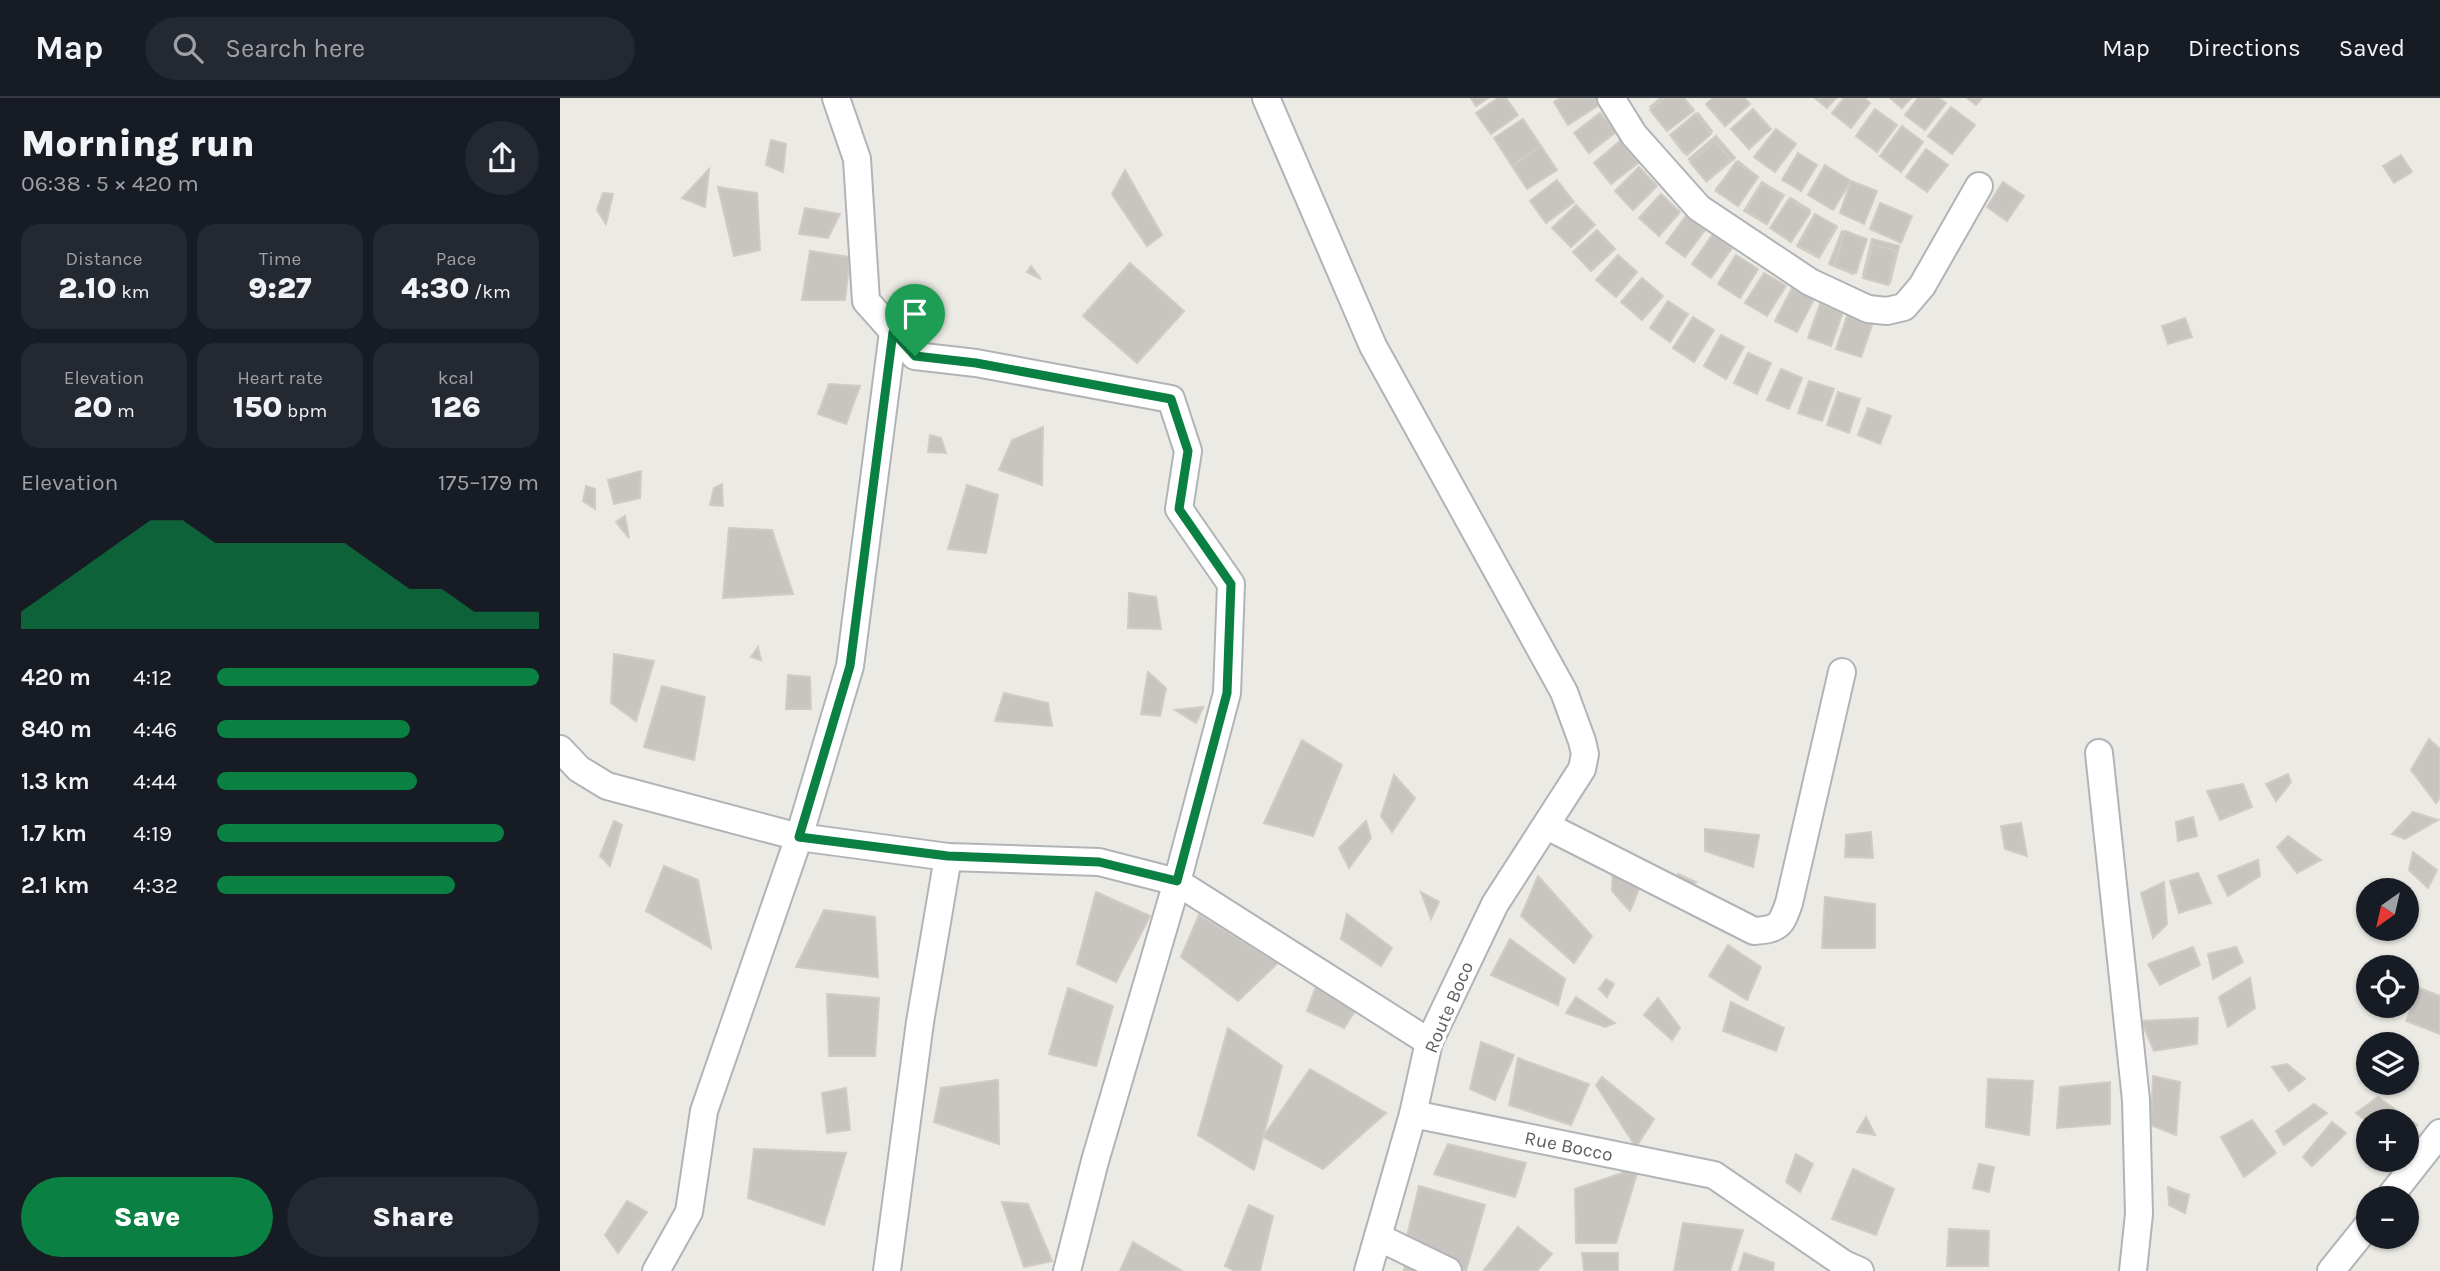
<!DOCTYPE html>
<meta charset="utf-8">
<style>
:root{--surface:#171b24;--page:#242831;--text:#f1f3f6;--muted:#9ea1a6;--line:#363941;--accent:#0b8043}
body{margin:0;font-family:Karla,sans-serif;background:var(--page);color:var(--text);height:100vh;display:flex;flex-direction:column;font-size:26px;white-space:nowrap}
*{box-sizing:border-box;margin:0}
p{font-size:23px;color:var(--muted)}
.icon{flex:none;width:38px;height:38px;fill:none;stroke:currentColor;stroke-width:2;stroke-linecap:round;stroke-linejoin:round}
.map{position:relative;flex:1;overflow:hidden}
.drawer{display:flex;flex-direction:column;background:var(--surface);width:560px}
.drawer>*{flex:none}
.needle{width:46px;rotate:214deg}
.controls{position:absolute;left:1796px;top:780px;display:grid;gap:14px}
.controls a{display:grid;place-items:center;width:63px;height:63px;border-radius:50%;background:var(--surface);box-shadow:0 2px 5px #0004;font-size:35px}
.pin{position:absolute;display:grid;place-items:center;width:60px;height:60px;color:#fff;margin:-72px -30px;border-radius:50% 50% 50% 0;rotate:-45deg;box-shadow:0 0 7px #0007}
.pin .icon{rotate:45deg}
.round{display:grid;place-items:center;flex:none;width:74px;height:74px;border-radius:37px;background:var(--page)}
.overview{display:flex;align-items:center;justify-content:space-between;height:119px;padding:0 21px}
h1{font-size:38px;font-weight:800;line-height:52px}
.stats{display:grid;grid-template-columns:repeat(3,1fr);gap:10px;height:119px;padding:7px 21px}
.stats div{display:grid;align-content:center;border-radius:18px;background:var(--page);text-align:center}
.stats b{font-size:30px;font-weight:800}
.stats small{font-size:19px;font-weight:400}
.stats p{font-size:19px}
.chart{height:196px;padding:14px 21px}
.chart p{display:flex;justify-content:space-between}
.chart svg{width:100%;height:126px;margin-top:7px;fill:var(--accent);opacity:.7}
.primary-button{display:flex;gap:14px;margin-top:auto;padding:14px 21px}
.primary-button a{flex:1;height:80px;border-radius:42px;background:var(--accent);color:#fff;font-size:28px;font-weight:800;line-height:80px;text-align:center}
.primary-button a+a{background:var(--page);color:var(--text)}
ul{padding:0 21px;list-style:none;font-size:23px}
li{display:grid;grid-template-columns:112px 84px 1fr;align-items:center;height:52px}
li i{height:18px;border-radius:9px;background:var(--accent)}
header{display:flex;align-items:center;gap:42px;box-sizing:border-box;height:98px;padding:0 35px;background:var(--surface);border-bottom:2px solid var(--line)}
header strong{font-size:33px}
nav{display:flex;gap:38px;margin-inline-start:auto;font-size:24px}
.search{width:490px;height:63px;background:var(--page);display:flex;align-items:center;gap:18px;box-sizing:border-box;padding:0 24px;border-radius:38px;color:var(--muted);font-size:26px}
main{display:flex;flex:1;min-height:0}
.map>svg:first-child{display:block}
.building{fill:#c8c5c0;stroke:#d0ccc3;stroke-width:2}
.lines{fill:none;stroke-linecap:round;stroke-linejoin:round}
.minor-casing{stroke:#b1b4b7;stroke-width:30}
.minor{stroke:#fff;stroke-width:26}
.route-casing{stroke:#fff;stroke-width:14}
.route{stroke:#0b8043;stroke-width:9}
.labels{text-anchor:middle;stroke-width:7;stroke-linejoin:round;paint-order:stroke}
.street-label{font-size:19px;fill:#5c5f62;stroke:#fff}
</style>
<header>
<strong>Map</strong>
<div class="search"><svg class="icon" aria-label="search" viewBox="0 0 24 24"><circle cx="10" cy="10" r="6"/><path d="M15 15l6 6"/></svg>Search here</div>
<nav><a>Map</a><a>Directions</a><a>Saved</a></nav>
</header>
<main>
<section class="drawer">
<div class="overview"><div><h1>Morning run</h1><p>06:38 · 5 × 420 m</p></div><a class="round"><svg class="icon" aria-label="share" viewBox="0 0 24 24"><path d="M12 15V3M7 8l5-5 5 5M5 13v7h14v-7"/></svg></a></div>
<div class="stats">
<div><p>Distance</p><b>2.10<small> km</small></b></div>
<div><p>Time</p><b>9:27</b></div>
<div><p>Pace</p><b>4:30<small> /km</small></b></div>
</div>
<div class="stats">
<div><p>Elevation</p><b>20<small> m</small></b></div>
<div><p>Heart rate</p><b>150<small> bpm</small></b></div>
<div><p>kcal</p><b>126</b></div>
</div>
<div class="chart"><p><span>Elevation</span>175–179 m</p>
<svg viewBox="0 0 160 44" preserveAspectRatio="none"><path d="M0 44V38L10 30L20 22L30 14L40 6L50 6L60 14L70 14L80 14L90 14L100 14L110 22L120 30L130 30L140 38L150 38L160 38V44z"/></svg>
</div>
<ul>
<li><b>420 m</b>4:12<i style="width:100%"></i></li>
<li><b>840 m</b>4:46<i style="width:60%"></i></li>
<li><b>1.3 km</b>4:44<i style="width:62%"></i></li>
<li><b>1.7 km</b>4:19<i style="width:89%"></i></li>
<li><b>2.1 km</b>4:32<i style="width:74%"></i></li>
</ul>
<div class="primary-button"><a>Save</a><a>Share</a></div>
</section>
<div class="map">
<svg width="1880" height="1173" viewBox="0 0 1880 1173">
<rect width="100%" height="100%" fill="#eceae4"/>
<g class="building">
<path d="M911,0H928L916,8Z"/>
<path d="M938,0H946L958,17L931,36L916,15Z"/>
<path d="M1000,0H1035L1039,7L1008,27L994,4Z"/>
<path d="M1101,0H1124L1134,12L1108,32L1090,9Z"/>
<path d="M1105,0H1123L1133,13L1107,33L1090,12Z"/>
<path d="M1153,0H1184L1190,6L1165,28L1146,6Z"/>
<path d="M1255,0H1276L1267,10Z"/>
<path d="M1284,0H1304L1310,5L1291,30L1272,15Z"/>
<path d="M1330,0H1351L1342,10Z"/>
<path d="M1358,0H1379L1386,5L1365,32L1345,17Z"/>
<path d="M1407,0H1422L1416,7Z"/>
<path d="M1391,9L1415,27L1392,56L1368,38Z"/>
<path d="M1193,11L1211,31L1189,51L1171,31Z"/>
<path d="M1315,11L1337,27L1317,54L1296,38Z"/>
<path d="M1040,15L1056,34L1029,55L1014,35Z"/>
<path d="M1138,15L1152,33L1124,55L1110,37Z"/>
<path d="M1135,16L1151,36L1127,57L1111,37Z"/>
<path d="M963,21L981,48L952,68L934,40Z"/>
<path d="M1342,28L1363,44L1341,74L1320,58Z"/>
<path d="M1216,31L1236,46L1215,74L1194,59Z"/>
<path d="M1156,38L1175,60L1147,83L1129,61Z"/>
<path d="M211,42L226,46L223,74L206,67Z"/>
<path d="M1060,43L1078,65L1051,86L1034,65Z"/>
<path d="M1155,43L1171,62L1146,83L1130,64Z"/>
<path d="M981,48L997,72L967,91L952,68Z"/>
<path d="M1366,51L1388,67L1367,94L1346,79Z"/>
<path d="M1238,55L1257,67L1241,93L1222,82Z"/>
<path d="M1841,57L1852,74L1834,85L1823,68Z"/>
<path d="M1178,63L1198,79L1177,107L1156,91Z"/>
<path d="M1176,64L1198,79L1178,108L1156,93Z"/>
<path d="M1265,67L1291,83L1273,112L1248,97Z"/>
<path d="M1079,69L1097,88L1073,112L1055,93Z"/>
<path d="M149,71L145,109L122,100Z"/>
<path d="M565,72L602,137L587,148L552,96Z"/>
<path d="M997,82L1014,104L986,125L970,103Z"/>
<path d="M1291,83L1317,93L1304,126L1280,115Z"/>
<path d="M1202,84L1224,97L1206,126L1184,113Z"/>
<path d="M1443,84L1464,98L1447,123L1427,109Z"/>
<path d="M1202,85L1223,98L1207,126L1186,113Z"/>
<path d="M158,89L197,95L200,152L174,158Z"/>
<path d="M43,95L53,96L46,126L37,112Z"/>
<path d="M1101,96L1120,114L1099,138L1079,120Z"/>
<path d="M1231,100L1250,112L1232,141L1213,128Z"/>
<path d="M1229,101L1250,115L1231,144L1210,130Z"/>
<path d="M1320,105L1352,118L1341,145L1310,131Z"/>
<path d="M1016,107L1035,127L1011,149L992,130Z"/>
<path d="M245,110L280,116L268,140L239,136Z"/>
<path d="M1255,116L1277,129L1259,160L1237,148Z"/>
<path d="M1255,116L1276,128L1259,159L1238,147Z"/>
<path d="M1126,118L1145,132L1125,159L1106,145Z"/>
<path d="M1037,132L1055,151L1031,173L1013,154Z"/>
<path d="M1282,133L1306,143L1293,176L1269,166Z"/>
<path d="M1285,133L1307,141L1296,175L1274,168Z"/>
<path d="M1153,136L1172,150L1151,180L1132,166Z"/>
<path d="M1312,141L1339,148L1330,185L1303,177Z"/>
<path d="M1313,146L1337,153L1328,187L1303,180Z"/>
<path d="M250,153L290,159L285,202H242Z"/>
<path d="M1058,157L1077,174L1056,199L1036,182Z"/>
<path d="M1176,157L1198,171L1180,200L1158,186Z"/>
<path d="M570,165L624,213L577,265L523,218Z"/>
<path d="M471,168L481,181L467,174Z"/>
<path d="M1204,175L1226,188L1207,218L1185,205Z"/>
<path d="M1082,180L1103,198L1082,222L1061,204Z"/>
<path d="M1232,190L1254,201L1237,234L1215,223Z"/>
<path d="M1108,203L1128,216L1110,244L1090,230Z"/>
<path d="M1260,206L1283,214L1271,248L1248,240Z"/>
<path d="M1288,215L1313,224L1301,259L1276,251Z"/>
<path d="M1133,219L1154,232L1134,264L1113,250Z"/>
<path d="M1625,220L1632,239L1608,246L1602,228Z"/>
<path d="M1161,237L1184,249L1166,281L1144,268Z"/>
<path d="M1188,255L1211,265L1197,296L1174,285Z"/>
<path d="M1221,271L1242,280L1229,311L1207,302Z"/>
<path d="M1249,283L1274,291L1262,323L1238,315Z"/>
<path d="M269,286L300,288L286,326L258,316Z"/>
<path d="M1278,294L1300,301L1289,335L1267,327Z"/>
<path d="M1308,310L1331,318L1320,346L1298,337Z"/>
<path d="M483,329L482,387L439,372L452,342Z"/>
<path d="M370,337L381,340L386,355L368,354Z"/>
<path d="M81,373L80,400L54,406L48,382Z"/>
<path d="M162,386L163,408L150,407L154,390Z"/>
<path d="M407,387L438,397L426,455L388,451Z"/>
<path d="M26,388L35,391V411L23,403Z"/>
<path d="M65,418L69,440L56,424Z"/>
<path d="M169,430L212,432L233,496L163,500Z"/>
<path d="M569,495L596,499L601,531L568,530Z"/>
<path d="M198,549L201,562L191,559Z"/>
<path d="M54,556L94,563L76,623L51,605Z"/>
<path d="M588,574L606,590L600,618L581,616Z"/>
<path d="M228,577L250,579L251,611H226Z"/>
<path d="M102,588L145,599L134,662L84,649Z"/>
<path d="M444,595L488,605L492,628L435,623Z"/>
<path d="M643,609L636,625L615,612Z"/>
<path d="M1869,641L1880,651V700L1876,705L1851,672Z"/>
<path d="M742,642L782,667L753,738L704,725Z"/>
<path d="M1728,676L1731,684L1716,703L1706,686Z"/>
<path d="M834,677L855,700L832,734L821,718Z"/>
<path d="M1683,686L1692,709L1660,722L1647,693Z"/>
<path d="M1853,714L1878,722L1845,741L1832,736Z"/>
<path d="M1633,719L1637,738L1618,743L1616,724Z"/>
<path d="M54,723L62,727L50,768L40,758Z"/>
<path d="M806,723L811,740L789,770L779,750Z"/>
<path d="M1461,725L1467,758L1445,751L1441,728Z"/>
<path d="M1145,731L1199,737L1193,769L1145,753Z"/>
<path d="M1311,734L1313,760L1285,759L1286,737Z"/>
<path d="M1728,738L1761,762L1737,775L1717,749Z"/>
<path d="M1853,754L1877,772L1868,790L1849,772Z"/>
<path d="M1698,762L1700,778L1668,798L1658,778Z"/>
<path d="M104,768L138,782L151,850L86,813Z"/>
<path d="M1053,772L1079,791L1070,813L1052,793Z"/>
<path d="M1638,775L1651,805L1619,815L1610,783Z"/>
<path d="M1118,776L1136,784L1124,797L1114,786Z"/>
<path d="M978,778L1032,838L1014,865L961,818Z"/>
<path d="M1604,784L1607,826L1593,840L1581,795Z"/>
<path d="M536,794L590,818L556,884L517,866Z"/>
<path d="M861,794L879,804L871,821Z"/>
<path d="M1265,799L1315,806V850H1262Z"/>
<path d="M264,812L315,819L318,879L236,869Z"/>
<path d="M787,816L832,850L821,868L781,841Z"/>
<path d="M639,817L718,865L678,903L621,859Z"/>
<path d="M950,841L1005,881L998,907L931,877Z"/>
<path d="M1168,847L1201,869L1187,902L1149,878Z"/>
<path d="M1633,849L1640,867L1600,887L1588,866Z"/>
<path d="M1676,849L1683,864L1653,881L1648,856Z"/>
<path d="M1690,880L1695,910L1668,929L1659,899Z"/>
<path d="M1046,881L1054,886L1047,899L1039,891Z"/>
<path d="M758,883L797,910L784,930L747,913Z"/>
<path d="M508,890L553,908L536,968L489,956Z"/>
<path d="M1859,890L1880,898V936L1846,923Z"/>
<path d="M267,896L319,900L315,958H269Z"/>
<path d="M1016,899L1055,925L1045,929L1006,915Z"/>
<path d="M1098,900L1120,930L1112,942L1084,917Z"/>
<path d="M1171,904L1224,930L1216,953L1163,933Z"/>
<path d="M1638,920L1637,946L1594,953L1581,923Z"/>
<path d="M668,930L722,968L694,1072L638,1037Z"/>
<path d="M921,944L954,957L935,1002L910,991Z"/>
<path d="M958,960L1029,986L1011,1027L949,1007Z"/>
<path d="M1727,966L1745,981L1729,993L1712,969Z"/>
<path d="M750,971L826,1015L763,1071L703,1039Z"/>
<path d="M1593,978L1620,984L1616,1037L1591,1027Z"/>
<path d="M1042,979L1094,1021L1076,1049L1036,987Z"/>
<path d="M1428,981L1473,983L1469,1037L1426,1029Z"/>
<path d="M438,982L439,1046L374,1024L381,990Z"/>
<path d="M1550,984V1026L1497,1030L1500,989Z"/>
<path d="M286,990L290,1032L267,1035L262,995Z"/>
<path d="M1818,999L1857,1027L1846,1039V1024H1808L1796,1015Z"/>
<path d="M1754,1006L1767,1015L1724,1047L1716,1033Z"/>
<path d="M1306,1019L1315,1037L1297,1034Z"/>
<path d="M1692,1022L1716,1055L1684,1079L1661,1039Z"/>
<path d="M1772,1024L1786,1035L1752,1068L1743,1059Z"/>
<path d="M888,1046L966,1065L955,1099L874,1076Z"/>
<path d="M194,1051L286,1055L264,1127L188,1100Z"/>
<path d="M1236,1056L1253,1066L1240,1094L1226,1084Z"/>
<path d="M1419,1066L1434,1069L1429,1094L1413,1090Z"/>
<path d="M1079,1069L1056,1145H1016L1015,1091Z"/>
<path d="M1293,1071L1334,1091L1316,1137L1272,1121Z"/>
<path d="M859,1088L925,1107L906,1173L846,1142Z"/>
<path d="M1608,1089L1629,1097L1625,1115L1609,1107Z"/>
<path d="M67,1103L87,1114L58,1155L45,1137Z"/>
<path d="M442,1104L468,1106L492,1163L464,1169Z"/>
<path d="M689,1107L713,1118L700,1173H675L665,1168Z"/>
<path d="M1123,1125L1183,1132L1170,1173H1114Z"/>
<path d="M958,1129L992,1156L977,1173L924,1172Z"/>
<path d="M1389,1131L1429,1133L1428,1168H1387Z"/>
<path d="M573,1144L622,1173H560Z"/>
<path d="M1022,1155H1058V1173H1024Z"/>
<path d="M1184,1155L1214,1165L1213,1173H1179Z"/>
<path d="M845,1164L865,1173H844Z"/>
</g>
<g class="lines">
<g class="minor-casing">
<g id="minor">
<path d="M276,0L297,61L306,203L355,258L416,265L611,301L628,353L619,411L671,486L667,595L617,784L535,1063L507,1173"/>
<path d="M706,0L813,248L1004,594L1022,643L1025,656L1022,671L935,806L869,944L853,1016L808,1173"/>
<path d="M1051,0L1074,37L1139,110L1250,184L1308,211L1327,213L1344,209L1362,188L1419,88"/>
<path d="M0,651L19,671L47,688L239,739L388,759L539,764L617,784L869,944"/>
<path d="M1539,655L1576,1002L1579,1116L1573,1173"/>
<path d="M987,728L1194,833C1219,831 1221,828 1229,805L1282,574"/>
<path id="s1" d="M853,1016L1154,1077L1284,1166L1300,1173"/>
<path d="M1828,1101L1880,1035"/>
<path d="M818,1139L888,1173"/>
<path d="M96,1173L129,1114L144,1013L239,739L290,568L333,234"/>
<path d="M327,1173L360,924L388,759"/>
<path d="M1771,1173L1808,1127"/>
</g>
</g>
<use href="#minor" class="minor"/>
</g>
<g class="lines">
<g class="route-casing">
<path id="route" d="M333,234L355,258L416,265L611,301L628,353L619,411L671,486L667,595L617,783L539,764L388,758L239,739L290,568Z"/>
</g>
<use href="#route" class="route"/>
</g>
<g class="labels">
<g class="street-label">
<text transform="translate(888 909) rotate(-67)" y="7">Route Boco</text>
<text dy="7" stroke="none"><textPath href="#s1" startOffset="159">Rue Bocco</textPath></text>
</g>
</g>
</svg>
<div class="controls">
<a><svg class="needle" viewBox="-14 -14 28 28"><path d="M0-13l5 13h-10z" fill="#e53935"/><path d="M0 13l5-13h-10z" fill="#9ea1a6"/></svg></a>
<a><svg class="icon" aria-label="locate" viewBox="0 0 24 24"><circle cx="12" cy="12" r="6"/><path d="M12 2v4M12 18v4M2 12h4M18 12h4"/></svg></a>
<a><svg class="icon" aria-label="layers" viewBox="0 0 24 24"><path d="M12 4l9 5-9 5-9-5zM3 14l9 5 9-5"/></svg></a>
<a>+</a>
<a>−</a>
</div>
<div class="pin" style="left:355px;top:258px;background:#1e9e55"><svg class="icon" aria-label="arrive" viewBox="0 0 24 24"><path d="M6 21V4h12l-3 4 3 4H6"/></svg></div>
</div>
</main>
